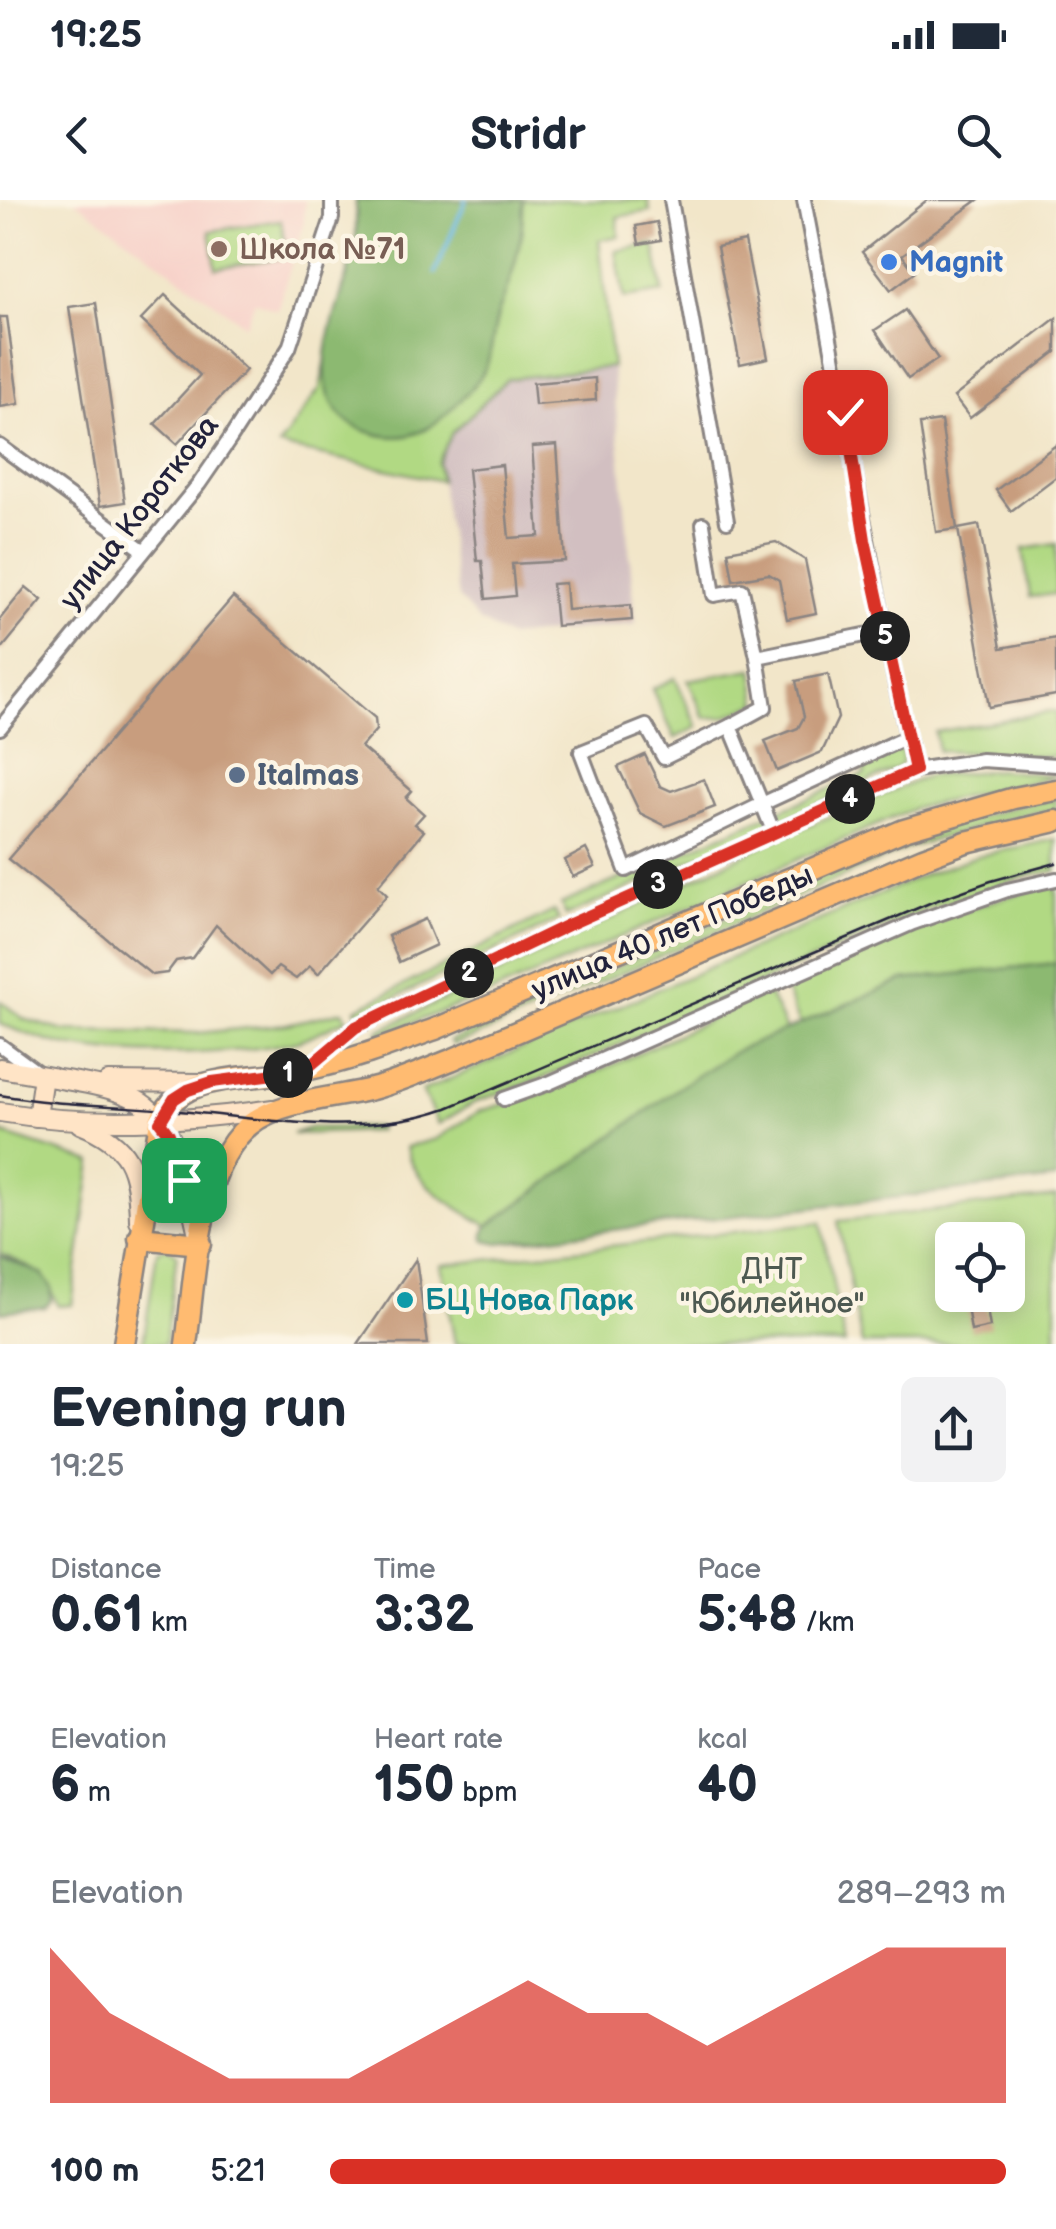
<!DOCTYPE html>
<meta charset="utf-8">
<style>
:root{--surface:#fff;--page:#f2f2f3;--text:#1f2937;--muted:#747a83;--accent:#d93025}
body{margin:0;font-family:"Balsamiq Sans",sans-serif;background:var(--page);color:var(--text);height:100vh;display:flex;flex-direction:column;font-size:38px;white-space:nowrap}
*{box-sizing:border-box;margin:0}
p{font-size:32px;color:var(--muted)}
.icon{flex:none;width:55px;height:55px;fill:none;stroke:currentColor;stroke-width:2;stroke-linecap:round;stroke-linejoin:round}
.map{position:relative;height:1144px;overflow:hidden}
.side{display:flex;flex-direction:column;background:var(--surface);flex:1}
.side>*{flex:none}
.buttons{position:absolute;left:935px;top:1022px;display:grid;gap:20px}
.buttons a{display:grid;place-items:center;width:90px;height:90px;border-radius:15px;background:var(--surface);box-shadow:0 5px 25px #0003;font-size:50px}
.pin{position:absolute;display:grid;place-items:center;width:85px;height:85px;color:#fff;margin:-42px;border-radius:20px;box-shadow:0 5px 15px #0006}
.km{position:absolute;width:50px;height:50px;margin:-25px;border-radius:50%;background:#222;color:#fff;font-size:28px;line-height:50px;text-align:center}
.round{display:grid;place-items:center;flex:none;width:105px;height:105px;border-radius:15px;background:var(--page)}
.headline{display:flex;align-items:center;justify-content:space-between;height:170px;padding:0 50px}
h1{font-size:55px;font-weight:600;line-height:75px}
.figures{display:grid;grid-template-columns:repeat(3,1fr);gap:15px;height:170px;padding:10px 50px}
.figures div{display:grid;align-content:center}
.figures b{font-size:50px;font-weight:600}
.figures small{font-size:28px;font-weight:400}
.figures p{font-size:28px}
.chart{height:280px;padding:20px 50px}
.chart p{display:flex;justify-content:space-between}
.chart svg{width:100%;height:180px;margin-top:10px;fill:var(--accent);opacity:.7}
ul{padding:0 50px;list-style:none;font-size:32px}
li{display:grid;grid-template-columns:160px 120px 1fr;align-items:center;height:75px}
li i{height:25px;border-radius:12px;background:var(--accent)}
.status{display:flex;justify-content:space-between;align-items:center;height:70px;padding:0 50px;background:var(--surface);direction:ltr}
.status svg{height:28px;fill:currentColor}
header{display:flex;justify-content:space-between;align-items:center;height:130px;padding:0 50px;background:var(--surface);font-size:45px;font-weight:600}
.map>svg:first-child{display:block}
.built{fill:#f7d1c9}
.industrial{fill:#d2bfc1}
.green{fill:#b1d983;stroke:#6a7e5f;stroke-width:2.5;fill-rule:evenodd}
.forest{fill:#8cb971;stroke:#576e56;stroke-width:2.5}
.lines{fill:none;stroke-linecap:round;stroke-linejoin:round}
.stream{stroke:#69b9e4;stroke-width:4}
.building{fill:#c89d7e}
.street-casing{stroke:#8a8482;stroke-width:18}
.secondary-casing{stroke:#8a8482;stroke-width:22}
.primary-casing{stroke:#8a8482;stroke-width:25}
.street{stroke:#fff;stroke-width:12}
.secondary{stroke:#ffe4c6;stroke-width:18}
.primary{stroke:#ffbb71;stroke-width:20}
.tram{stroke:#22223b;stroke-width:2.5}
.route-casing{stroke:#fff;stroke-width:20}
.route{stroke:#d93025;stroke-width:12}
.education-dot{fill:#8d6e63;stroke:#fcf5e5;stroke-width:4}
.shop-dot{fill:#3f7fe0;stroke:#fcf5e5;stroke-width:4}
.service-dot{fill:#5c6f8a;stroke:#fcf5e5;stroke-width:4}
.culture-dot{fill:#0f9aa8;stroke:#fcf5e5;stroke-width:4}
.labels{text-anchor:middle;stroke-width:9;stroke-linejoin:round;paint-order:stroke}
.education-label{font-size:30px;font-weight:bold;fill:#785e54;stroke:#fcf5e5;text-anchor:start}
.shop-label{font-size:30px;font-weight:bold;fill:#366cbe;stroke:#fcf5e5;text-anchor:start}
.street-label{font-size:30px;fill:#22223b;stroke:#fcf5e5}
.service-label{font-size:30px;font-weight:bold;fill:#4e5e75;stroke:#fcf5e5;text-anchor:start}
.park-label{font-size:30px;fill:#4d5951;stroke:#fcf5e5}
.culture-label{font-size:30px;font-weight:bold;fill:#0d838f;stroke:#fcf5e5;text-anchor:start}
</style>
<div class="status"><b>19:25</b><svg viewBox="0 0 49 12"><path d="M0 12V9h3v3zM5 12V6h3v6zM10 12V3h3v9zM15 12V0h3v12zM26 1h20v11H26zM47 4h2v5h-2z"/></svg></div>
<header><svg class="icon" aria-label="back" viewBox="0 0 24 24"><path d="M15 5l-7 7 7 7"/></svg>Stridr<svg class="icon" aria-label="search" viewBox="0 0 24 24"><circle cx="10" cy="10" r="6"/><path d="M15 15l6 6"/></svg></header>
<div class="map">
<svg width="1056" height="1144" viewBox="0 0 1056 1144">
<rect width="100%" height="100%" fill="#fcf5e5"/>
<filter id="ink" filterUnits="userSpaceOnUse"><feTurbulence type="fractalNoise" baseFrequency=".01" numOctaves="2"/><feDisplacementMap in="SourceGraphic" scale="20" xChannelSelector="R" yChannelSelector="G"/><feConvolveMatrix kernelMatrix="1 2 1 2 8 2 1 2 1" color-interpolation-filters="sRGB"/></filter>
<filter id="wash" filterUnits="userSpaceOnUse"><feTurbulence type="fractalNoise" baseFrequency=".0048" numOctaves="4" result="noise"/><feDisplacementMap in="SourceGraphic" scale="40" xChannelSelector="R" yChannelSelector="G"/><feGaussianBlur stdDeviation="2.25" result="paint"/><feColorMatrix in="noise" values="0 0 0 0 0 0 0 0 0 0 0 0 0 0 0 0 0 1.4 0 .05"/><feComposite in="paint" operator="in"/></filter>
<g filter="url(#wash)">
<rect width="100%" height="100%" fill="#f2e6c9"/>
<path class="built" d="M74,0H305L304,22L277,110L255,101L245,125Z"/>
<path class="industrial" d="M612,167L636,424L508,437L479,421L458,397L438,263L452,233L507,179Z"/>
<g class="green">
<path d="M356,0H648L650,11L617,17L619,36L599,40L612,167L507,179L452,233L438,263L441,281L279,246L320,188L332,129L356,39Z"/>
<path d="M281,20L287,57L216,68L210,31Z"/>
<path d="M654,44L663,92L624,98L616,51Z"/>
<path d="M1056,344V394L1030,397L1023,349Z"/>
<path d="M753,469L758,503L725,517L705,518L688,480Z"/>
<path d="M675,478L698,527L675,538L652,489Z"/>
<path d="M1056,511V557L938,551L935,532Z"/>
<path d="M902,549L903,561L898,568L566,716L561,704L865,574L862,564Z"/>
<path d="M999,570L1056,576L915,608L502,789L379,835L378,831L782,636L928,576Z"/>
<path d="M1056,599V609L1019,615L910,647L472,838L453,845L450,841L907,638L1018,606Z"/>
<path d="M1056,639V671L1030,675L928,709L546,877L477,901L438,924L422,891L924,675L977,656Z"/>
<path d="M1056,685V763L904,780L800,824L784,785C872,747 962,703 1056,685Z"/>
<path d="M554,711L559,720L358,815L356,809Z"/>
<path d="M768,792L786,830L736,851L687,882L488,1026C457,1008 413,985 406,947L436,939L480,911L550,891L619,862Z"/>
<path d="M0,801L24,819L64,831L198,833L287,824L343,811L347,819C331,826 314,836 297,841C234,856 113,859 51,842C34,837 17,830 0,824Z"/>
<path d="M378,927V931L292,934L310,928Z"/>
<path d="M0,933L92,962L72,1105L58,1106C44,1068 34,1070 0,1053Z"/>
<path d="M1056,997V1144H862L838,1021ZM952,1040H1008V1095H952Z"/>
<path d="M821,1022L845,1144H455L441,1065Z"/>
<path d="M167,1047L177,1054L165,1144H143L157,1051Z"/>
</g>
<g class="forest">
<path d="M356,0H523C524,41 513,74 499,111C493,129 493,147 487,164C483,176 474,186 465,195C436,226 412,248 366,231C345,224 332,210 327,188C317,137 350,88 356,38C357,26 356,12 356,0Z"/>
<path d="M1056,763V979L499,1043L485,1040L484,1034L488,1026L687,882L736,851L904,780Z"/>
<path d="M0,1056L42,1074L52,1088L51,1101L45,1107L0,1112Z"/>
</g>
<g class="lines">
<path class="stream" d="M435,73L466,0"/>
</g>
<g id="blocks">
<g class="building">
<path d="M927,0H978L902,55L915,72L891,90L862,52Z"/>
<path d="M657,22L661,40L639,44L636,26Z"/>
<path d="M745,41L768,158L740,164L717,47Z"/>
<path d="M165,95L246,170L177,244L155,224L200,175L141,120Z"/>
<path d="M96,103L125,302L100,306L69,107Z"/>
<path d="M905,110L938,159L908,179L875,130Z"/>
<path d="M0,117H7L19,204L0,207Z"/>
<path d="M1056,118V152L970,218L954,197Z"/>
<path d="M595,178L596,200L535,205L533,183Z"/>
<path d="M941,221L957,329L936,332L920,224Z"/>
<path d="M557,245L565,361L512,364L515,396L486,399L482,361H477L468,269L502,265L509,338L539,336L532,247Z"/>
<path d="M1056,245V277L1011,311L996,290Z"/>
<path d="M979,325L1001,448L1056,438V495L989,507L958,329Z"/>
<path d="M776,342L805,360L816,413L787,419L779,380L769,374L733,380L728,351Z"/>
<path d="M565,383L567,410L631,405L632,420L556,426L552,384Z"/>
<path d="M26,387L42,400L0,451V419Z"/>
<path d="M233,397L375,518L376,530L361,547L412,591L406,598L424,614L415,624L424,631L378,686L387,695L318,774L310,766L296,779L278,767L270,775L216,725L192,758L176,761L167,773L152,775L8,659Z"/>
<path d="M828,474L838,518L822,552L777,571L765,541L798,528L804,517L796,481Z"/>
<path d="M645,555L660,586L671,591L704,579L715,607L666,626L640,613L618,567Z"/>
<path d="M586,649L595,667L573,677L565,660Z"/>
<path d="M425,719L436,745L399,762L388,736Z"/>
<path d="M416,1059L428,1144H358Z"/>
<path d="M985,1098L990,1127L971,1131L966,1101Z"/>
</g>
</g>
</g>
<g filter="url(#ink)">
<use href="#blocks" fill-opacity="0" stroke="#8a8482" stroke-width="2.5"/>
<g class="lines">
<g class="street-casing">
<g id="street">
<path d="M671,0L727,321"/>
<path d="M804,0C841,190 871,381 915,570"/>
<path d="M0,246L143,350"/>
<path d="M703,324L714,395L742,390L757,457"/>
<path d="M884,431L757,457L765,507L730,526L762,604L907,537"/>
<path d="M730,526L664,558L646,526L581,552L626,670L762,604L774,633"/>
<path d="M0,528L199,284L230,239L289,148L332,18V0"/>
<path d="M0,845L37,872"/>
<path d="M310,866L356,827L568,725L915,570L982,560L1056,565"/>
<path d="M504,899L549,883L913,723L1007,690L1056,679"/>
</g>
</g>
<g class="secondary-casing">
<g id="secondary">
<path d="M0,868L52,877"/>
<path d="M43,876C73,882 108,885 135,899C181,922 187,994 199,1038"/>
<path d="M108,882L202,883"/>
<path d="M0,912C91,927 183,922 273,909"/>
<path d="M37,917L43,876"/>
<path d="M80,924C130,944 138,968 139,1020"/>
</g>
</g>
<g class="primary-casing">
<g id="primary">
<path d="M139,1038L201,1044"/>
<path d="M124,1144L160,921C166,906 176,896 191,889C226,874 268,878 305,870C351,861 394,844 438,828L904,630L1014,598L1056,590"/>
<path d="M186,1144C196,1076 197,945 267,914C297,900 339,897 372,889C399,882 425,870 451,860L923,658L966,642L1056,621"/>
</g>
</g>
<use href="#street" class="street"/>
<use href="#secondary" class="secondary"/>
<use href="#primary" class="primary"/>
<path class="tram" d="M0,895C55,905 111,905 167,910C259,917 357,940 447,908L932,702L991,681L1056,663"/>
</g>
</g>
<g class="lines" filter="url(#ink)">
<g class="route-casing">
<path id="route" d="M184,980L169,934L160,922L174,899L188,890L212,882L305,870L356,827L568,725L915,570L865,340L845,212"/>
</g>
<use href="#route" class="route"/>
</g>
<circle class="education-dot" cx="219" cy="49" r="10"/>
<circle class="shop-dot" cx="889" cy="62" r="10"/>
<circle class="service-dot" cx="237" cy="575" r="10"/>
<circle class="culture-dot" cx="405" cy="1100" r="10"/>
<g class="labels">
<g class="education-label">
<text x="239" y="59">Школа №71</text>
</g>
<g class="shop-label">
<text x="909" y="72">Magnit</text>
</g>
<g class="street-label">
<text transform="translate(139 312) rotate(-52)" y="10">улица Короткова</text>
<text transform="translate(672 732) rotate(-23)" y="10">улица 40 лет Победы</text>
</g>
<g class="service-label">
<text x="257" y="585">Italmas</text>
</g>
<g class="park-label">
<text x="772" y="1079">ДНТ<tspan x="772" dy="34">"Юбилейное"</tspan></text>
</g>
<g class="culture-label">
<text x="425" y="1110">БЦ Нова Парк</text>
</g>
</g>
</svg>
<div class="buttons">
<a><svg class="icon" aria-label="locate" viewBox="0 0 24 24"><circle cx="12" cy="12" r="6"/><path d="M12 2v4M12 18v4M2 12h4M18 12h4"/></svg></a>
</div>
<div class="pin" style="left:184px;top:980px;background:#1e9e55"><svg class="icon" aria-label="arrive" viewBox="0 0 24 24"><path d="M6 21V4h12l-3 4 3 4H6"/></svg></div>
<div class="pin" style="left:845px;top:212px;background:#d93025"><svg class="icon" aria-label="check" viewBox="0 0 24 24"><path d="M5 12l5 5 9-10"/></svg></div>
<b class="km" style="left:288px;top:873px">1</b>
<b class="km" style="left:469px;top:773px">2</b>
<b class="km" style="left:658px;top:684px">3</b>
<b class="km" style="left:850px;top:599px">4</b>
<b class="km" style="left:885px;top:436px">5</b>
</div>
<section class="side">
<div class="headline"><div><h1>Evening run</h1><p>19:25</p></div><a class="round"><svg class="icon" aria-label="share" viewBox="0 0 24 24"><path d="M12 15V3M7 8l5-5 5 5M5 13v7h14v-7"/></svg></a></div>
<div class="figures">
<div><p>Distance</p><b>0.61<small> km</small></b></div>
<div><p>Time</p><b>3:32</b></div>
<div><p>Pace</p><b>5:48<small> /km</small></b></div>
</div>
<div class="figures">
<div><p>Elevation</p><b>6<small> m</small></b></div>
<div><p>Heart rate</p><b>150<small> bpm</small></b></div>
<div><p>kcal</p><b>40</b></div>
</div>
<div class="chart"><p><span>Elevation</span>289–293 m</p>
<svg viewBox="0 0 160 44" preserveAspectRatio="none"><path d="M0 44V6L10 22L20 30L30 38L40 38L50 38L60 30L70 22L80 14L90 22L100 22L110 30L120 22L130 14L140 6L150 6L160 6V44z"/></svg>
</div>
<ul>
<li><b>100 m</b>5:21<i style="width:100%"></i></li>
</ul>
</section>
